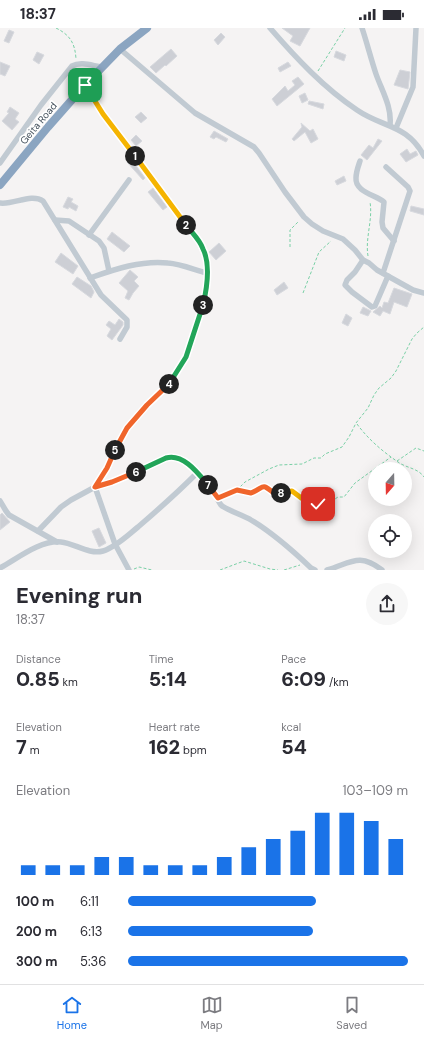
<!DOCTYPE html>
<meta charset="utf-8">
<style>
:root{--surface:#fff;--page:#f7f7f7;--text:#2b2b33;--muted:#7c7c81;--line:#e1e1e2;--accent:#1a73e8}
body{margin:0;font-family:"DM Sans",sans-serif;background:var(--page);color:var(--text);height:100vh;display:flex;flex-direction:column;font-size:15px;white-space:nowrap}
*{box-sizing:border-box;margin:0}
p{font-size:13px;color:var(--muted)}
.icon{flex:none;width:22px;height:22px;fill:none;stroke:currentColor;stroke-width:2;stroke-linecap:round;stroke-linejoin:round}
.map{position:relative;height:542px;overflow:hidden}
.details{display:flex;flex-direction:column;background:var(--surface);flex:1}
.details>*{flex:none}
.needle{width:26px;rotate:200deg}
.buttons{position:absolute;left:368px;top:434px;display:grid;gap:8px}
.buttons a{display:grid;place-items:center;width:44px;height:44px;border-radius:50%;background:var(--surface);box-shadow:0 4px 16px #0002;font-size:20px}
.pin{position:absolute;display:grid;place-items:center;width:34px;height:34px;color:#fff;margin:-17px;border-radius:8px;box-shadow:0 2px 6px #0006}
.km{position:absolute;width:20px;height:20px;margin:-10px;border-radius:50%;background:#222;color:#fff;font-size:11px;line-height:20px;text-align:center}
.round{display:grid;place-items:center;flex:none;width:42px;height:42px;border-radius:21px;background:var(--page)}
.headline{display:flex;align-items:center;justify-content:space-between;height:68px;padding:0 16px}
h1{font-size:22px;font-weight:800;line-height:30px}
.figures{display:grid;grid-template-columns:repeat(3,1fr);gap:6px;height:68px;padding:4px 16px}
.figures div{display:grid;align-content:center}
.figures b{font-size:20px;font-weight:800}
.figures small{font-size:11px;font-weight:400}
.figures p{font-size:11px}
.chart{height:112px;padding:8px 16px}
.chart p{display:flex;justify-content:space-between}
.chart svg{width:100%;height:72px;margin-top:4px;stroke:var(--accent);stroke-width:6}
ul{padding:0 16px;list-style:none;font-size:13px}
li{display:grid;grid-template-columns:64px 48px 1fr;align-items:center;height:30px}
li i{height:10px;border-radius:5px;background:var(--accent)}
.status{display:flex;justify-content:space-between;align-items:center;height:28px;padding:0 20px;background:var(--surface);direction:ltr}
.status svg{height:11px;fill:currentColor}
.dock{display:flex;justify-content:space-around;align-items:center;height:56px;border-top:1px solid var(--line);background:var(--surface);font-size:11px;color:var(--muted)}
.dock a{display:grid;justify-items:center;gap:2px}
.dock .selected{color:var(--accent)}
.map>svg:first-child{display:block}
.building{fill:#cdcfd5;stroke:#d7d9de}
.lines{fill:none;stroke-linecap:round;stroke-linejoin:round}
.path{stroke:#7ad0a6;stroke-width:1;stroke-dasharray:3 2;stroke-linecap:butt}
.minor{stroke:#c1cad2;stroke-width:5.5}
.highway{stroke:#8ba5c1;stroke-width:8}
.split-1-casing{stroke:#fff;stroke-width:8}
.split-2-casing{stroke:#fff;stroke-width:8}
.split-3-casing{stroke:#fff;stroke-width:8}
.split-4-casing{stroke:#fff;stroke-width:8}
.split-5-casing{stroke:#fff;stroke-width:8}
.split-6-casing{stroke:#fff;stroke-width:8}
.split-7-casing{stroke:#fff;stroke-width:8}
.split-8-casing{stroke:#fff;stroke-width:8}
.split-9-casing{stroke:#fff;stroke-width:8}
.split-1{stroke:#f5b400;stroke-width:5}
.split-2{stroke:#f5b400;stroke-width:5}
.split-3{stroke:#22a559;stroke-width:5}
.split-4{stroke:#22a559;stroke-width:5}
.split-5{stroke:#f0652b;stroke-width:5}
.split-6{stroke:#f0652b;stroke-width:5}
.split-7{stroke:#22a559;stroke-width:5}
.split-8{stroke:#f0652b;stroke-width:5}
.split-9{stroke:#f5b400;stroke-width:5}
.labels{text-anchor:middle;stroke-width:3.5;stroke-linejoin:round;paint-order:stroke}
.street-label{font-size:10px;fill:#4a5661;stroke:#fff}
</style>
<div class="status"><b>18:37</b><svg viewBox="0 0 49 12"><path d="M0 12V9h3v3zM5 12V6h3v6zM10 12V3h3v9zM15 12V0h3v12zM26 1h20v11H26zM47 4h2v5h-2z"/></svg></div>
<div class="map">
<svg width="424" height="542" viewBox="0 0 424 542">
<rect width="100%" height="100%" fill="#f5f3f3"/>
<g class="building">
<path d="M282,0H310L300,18L290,13L293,8Z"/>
<path d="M9,2L14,4L9,15L4,13Z"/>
<path d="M221,5L225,9L218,17L214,12Z"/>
<path d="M171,21L177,28L166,38L165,37L156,45L150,39Z"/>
<path d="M336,23L346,27L344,33L334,29Z"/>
<path d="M37,24L44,27L39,36L33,32Z"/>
<path d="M0,34L10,38L5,48L0,46Z"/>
<path d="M288,34L291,38L280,44L278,40Z"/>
<path d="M400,42L410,44L408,61L394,57Z"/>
<path d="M298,49L304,56L277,78L272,71L285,58L288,63L295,57L292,53Z"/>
<path d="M305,65L308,72L302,75L299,68Z"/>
<path d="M309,73L324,76L323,81L308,76Z"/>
<path d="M10,79L19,85L15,91L19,94L12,102L2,93L9,85L7,84Z"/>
<path d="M141,84L147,90L141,95L135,89Z"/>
<path d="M301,95L310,103L313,101L318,111L311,115L305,104L294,113L292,111L302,99Z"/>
<path d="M214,103L228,111L226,114L216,109L214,111L210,109Z"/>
<path d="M136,107L142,113L136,118L131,112Z"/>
<path d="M378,111L382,113L367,132L361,127L369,117L373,120Z"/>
<path d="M407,121L410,126L416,123L418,127L406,134L400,126Z"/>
<path d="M131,131L145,150L143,152L127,134Z"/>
<path d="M344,148L346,153L337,157L335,153Z"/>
<path d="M153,160L167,179L163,182L148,164Z"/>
<path d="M68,169L73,171L71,174L78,178L76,183L69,179L68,181L63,179Z"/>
<path d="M411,178L424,181V187L410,183Z"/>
<path d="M112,204L130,218L124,224L107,211Z"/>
<path d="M219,215L226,223L216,232L209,224Z"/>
<path d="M61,225L78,238L73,246L55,234Z"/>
<path d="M130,242L138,249L134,253L139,258L133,265L129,272L125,270L128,263L119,255Z"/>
<path d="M77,249L91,258L94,264L91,270L72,256Z"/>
<path d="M284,254L288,260L277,267L274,262Z"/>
<path d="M394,260L412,266L407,279L394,274L390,286L383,283L380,288L373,284L380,278L382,280L384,274L388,275Z"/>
<path d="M363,279L371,283L368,288L360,285Z"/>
<path d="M346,286L352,290L348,298L342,295Z"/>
<path d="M119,291L123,294V297L112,312L107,308L111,301L106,297L109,293L115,297Z"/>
<path d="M2,485L10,494L0,502V487Z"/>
<path d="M99,500L106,515L99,519L92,503Z"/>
</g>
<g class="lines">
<g class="path">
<path d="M56,0C70,7 75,15 76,31"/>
<path d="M318,43L345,0"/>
<path d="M290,219V202L299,193"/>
<path d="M204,225L207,239"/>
<path d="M368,228C365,210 373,192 370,174"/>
<path d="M303,265L319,224L331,213"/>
<path d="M357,396C368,411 382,423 398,434C406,440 418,440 424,449"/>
<path d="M397,433L416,420L424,423"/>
<path d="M100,451C111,435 115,415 127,400C138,385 153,374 165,361C188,336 205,284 207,250"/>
<path d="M238,462L251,465L260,459H265L277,466L289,462C300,465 304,476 318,477L327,470L332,473L338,469H344L355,455L391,429"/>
<path d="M223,468L237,462L245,454L269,441L279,437L302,436L314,430H321L325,426L342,419L349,409L356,395L368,380L374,367L379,360L391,350L396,343L412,311L417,305L424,299"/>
<path d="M134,541L139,539L152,542"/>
<path d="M220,542L244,533L270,541L278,542"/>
<path d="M284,542L300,537"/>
</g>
<g class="minor">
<path d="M270,0C296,30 324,60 357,82C383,100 407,96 424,128"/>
<path d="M362,0C367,15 371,31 376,46C382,63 392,79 390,97"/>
<path d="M120,21L195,85L254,119L259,125L285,164L304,189L312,196L323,203L343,211L355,222L363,232L369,235L377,242L413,262L424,265"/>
<path d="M85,57L103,86L203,220"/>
<path d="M396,100L413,59L416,0"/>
<path d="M360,133C358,139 356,144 356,150C355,164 376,167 384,174L382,194L383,200L394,213"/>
<path d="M0,135L41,77L72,38C81,33 93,38 102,39"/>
<path d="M0,175C14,177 31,165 43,173L101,267L127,292V299L120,311"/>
<path d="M55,192L69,193L99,213L104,220L109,243"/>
<path d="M89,207L129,152"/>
<path d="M363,232L355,244L347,252L345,257L352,264L372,279L375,278L388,248"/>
<path d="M383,245L410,163L408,159L386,139"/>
<path d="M90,250C115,241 142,232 168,235C181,236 195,242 207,245"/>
<path d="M95,459L115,516L129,542"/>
<path d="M0,473L6,483L9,487L57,514"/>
<path d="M38,503L61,479L71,472L95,459L123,450L166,430C183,424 204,451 213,464C216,468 218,473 221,477C224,481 245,488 251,492C273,505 292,522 311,540L315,542"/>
<path d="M0,540C17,531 40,512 61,514C74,515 89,527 103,523C116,519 128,507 138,499C159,481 178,464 197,445"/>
<path d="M327,542C351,535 359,524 382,542"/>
</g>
<path class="highway" d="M0,157L48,99L85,57L120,21L147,0"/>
</g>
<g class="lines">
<g class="split-1-casing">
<path id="split-1" d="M85,57L103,86L135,128"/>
</g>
<g class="split-2-casing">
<path id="split-2" d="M135,128L186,197"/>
</g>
<g class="split-3-casing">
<path id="split-3" d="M186,197C192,205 200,212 203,221C211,237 207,260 203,277"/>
</g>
<g class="split-4-casing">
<path id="split-4" d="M169,356L186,329L203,277"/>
</g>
<g class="split-5-casing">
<path id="split-5" d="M115,422L127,400L147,377L169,356"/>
</g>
<g class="split-6-casing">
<path id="split-6" d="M115,422L107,440L95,459L112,454L136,444"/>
</g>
<g class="split-7-casing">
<path id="split-7" d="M136,444L166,430C183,425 198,445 208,457"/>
</g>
<g class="split-8-casing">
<path id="split-8" d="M208,457L218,470L237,462L251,465C266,459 260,454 275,466L281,465"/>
</g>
<g class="split-9-casing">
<path id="split-9" d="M281,465L292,463L304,472L318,476"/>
</g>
<use href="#split-1" class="split-1"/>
<use href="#split-2" class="split-2"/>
<use href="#split-3" class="split-3"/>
<use href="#split-4" class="split-4"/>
<use href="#split-5" class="split-5"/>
<use href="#split-6" class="split-6"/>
<use href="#split-7" class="split-7"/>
<use href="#split-8" class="split-8"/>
<use href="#split-9" class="split-9"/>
</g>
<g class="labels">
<g class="street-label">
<text transform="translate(38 95) rotate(-50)" y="4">Geita Road</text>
</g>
</g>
</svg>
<div class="buttons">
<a><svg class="needle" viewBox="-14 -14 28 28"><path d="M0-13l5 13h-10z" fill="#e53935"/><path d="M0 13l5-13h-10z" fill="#7c7c81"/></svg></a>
<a><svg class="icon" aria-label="locate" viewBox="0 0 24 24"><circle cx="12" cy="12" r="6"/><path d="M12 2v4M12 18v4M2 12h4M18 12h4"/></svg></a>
</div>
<div class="pin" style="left:85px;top:57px;background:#1e9e55"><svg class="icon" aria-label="arrive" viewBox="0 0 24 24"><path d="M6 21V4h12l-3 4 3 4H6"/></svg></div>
<div class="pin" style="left:318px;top:476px;background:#d93025"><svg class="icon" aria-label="check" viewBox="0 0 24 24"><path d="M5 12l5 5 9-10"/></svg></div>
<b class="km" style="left:135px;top:128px">1</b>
<b class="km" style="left:186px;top:197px">2</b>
<b class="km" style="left:203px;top:277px">3</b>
<b class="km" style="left:169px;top:356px">4</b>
<b class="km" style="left:115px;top:422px">5</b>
<b class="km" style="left:136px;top:444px">6</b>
<b class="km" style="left:208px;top:457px">7</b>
<b class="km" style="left:281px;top:465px">8</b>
</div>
<section class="details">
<div class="headline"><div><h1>Evening run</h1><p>18:37</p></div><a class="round"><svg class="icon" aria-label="share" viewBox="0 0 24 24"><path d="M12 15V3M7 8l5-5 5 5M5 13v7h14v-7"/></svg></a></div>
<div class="figures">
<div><p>Distance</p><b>0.85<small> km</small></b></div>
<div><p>Time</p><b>5:14</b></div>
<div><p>Pace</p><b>6:09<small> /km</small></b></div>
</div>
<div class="figures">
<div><p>Elevation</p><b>7<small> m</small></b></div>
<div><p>Heart rate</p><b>162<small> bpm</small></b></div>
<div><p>kcal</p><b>54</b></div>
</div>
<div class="chart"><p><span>Elevation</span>103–109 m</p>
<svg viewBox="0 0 160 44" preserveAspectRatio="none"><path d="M5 44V38M15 44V38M25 44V38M35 44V33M45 44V33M55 44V38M65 44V38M75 44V38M85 44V33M95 44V27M105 44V22M115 44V17M125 44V6M135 44V6M145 44V11M155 44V22"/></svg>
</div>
<ul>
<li><b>100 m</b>6:11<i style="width:67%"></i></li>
<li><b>200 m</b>6:13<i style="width:66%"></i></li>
<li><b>300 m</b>5:36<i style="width:100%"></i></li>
</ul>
</section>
<nav class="dock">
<a class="selected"><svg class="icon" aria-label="home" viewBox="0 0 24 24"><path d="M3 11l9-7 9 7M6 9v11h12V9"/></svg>Home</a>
<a><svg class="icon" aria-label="map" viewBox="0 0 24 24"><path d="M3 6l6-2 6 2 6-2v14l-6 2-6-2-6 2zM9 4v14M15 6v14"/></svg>Map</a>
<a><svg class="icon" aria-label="saved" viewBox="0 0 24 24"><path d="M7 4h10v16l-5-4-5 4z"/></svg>Saved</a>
</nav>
